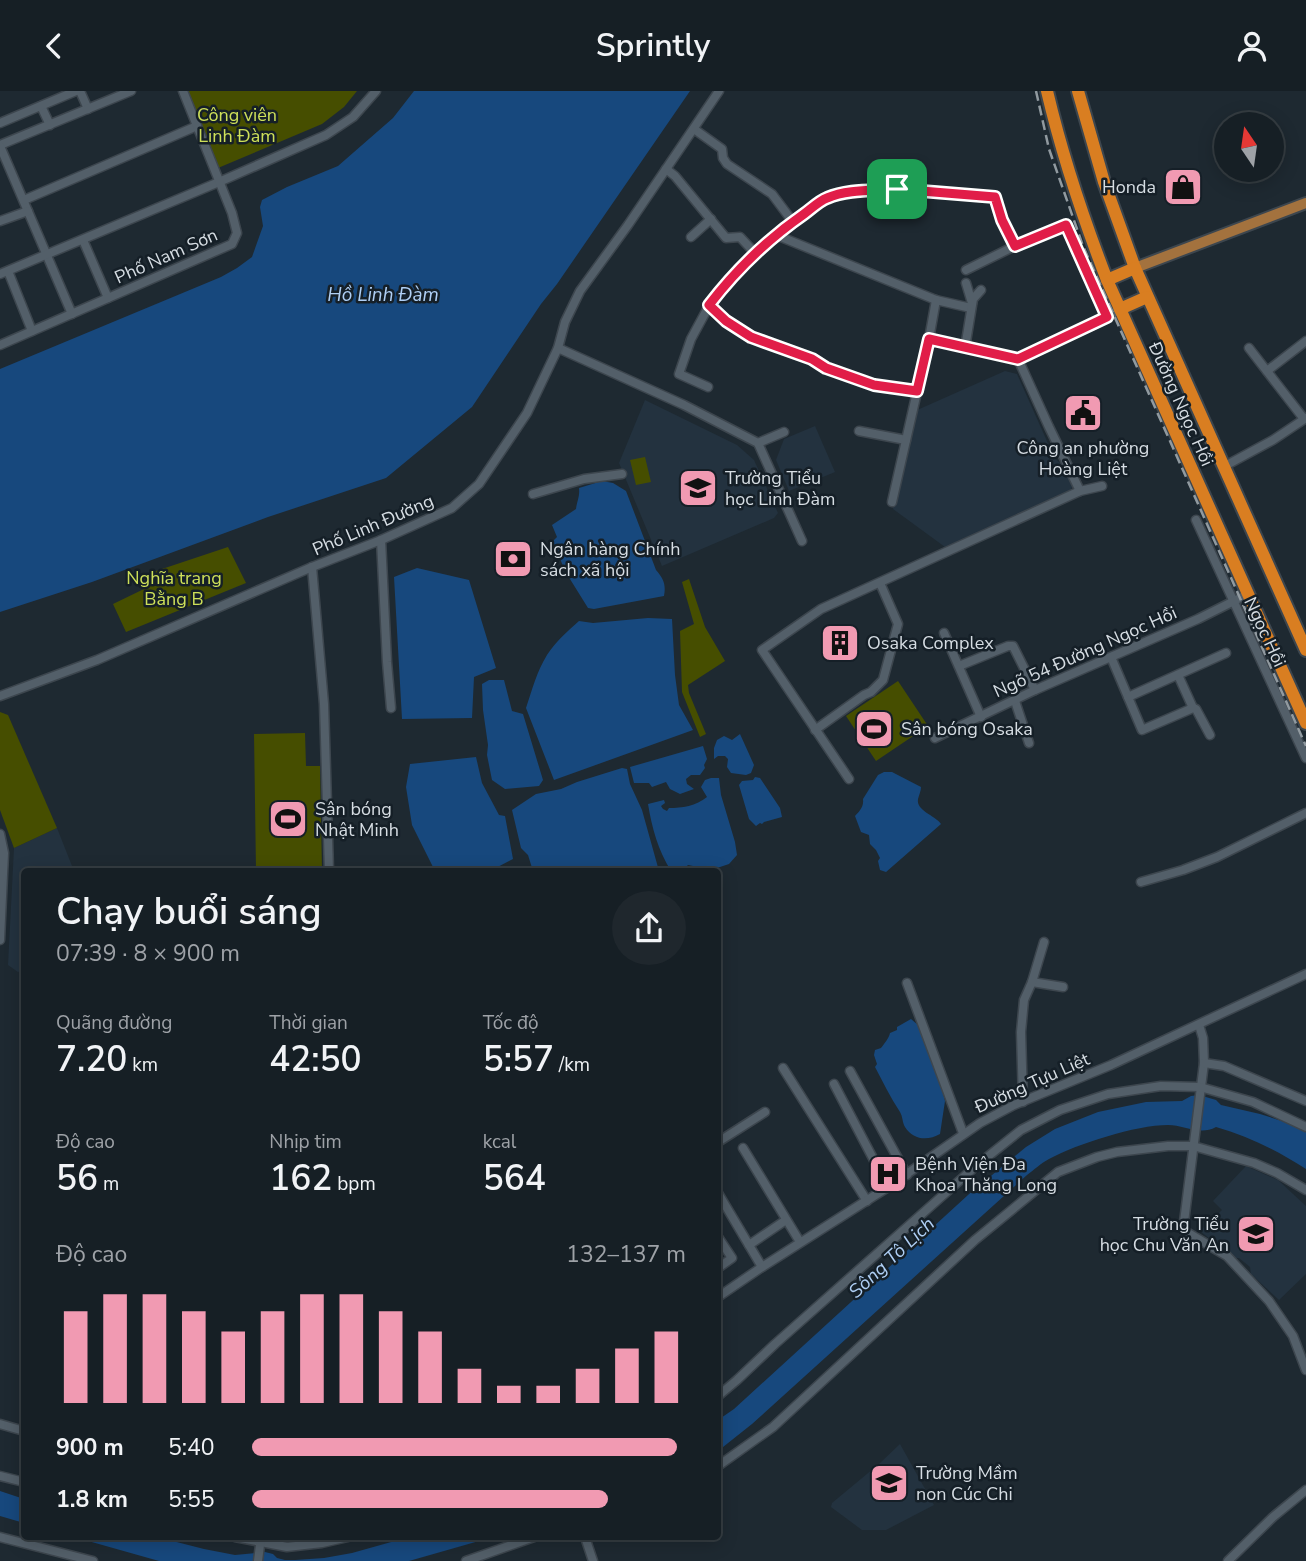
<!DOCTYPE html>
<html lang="vi">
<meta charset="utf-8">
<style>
:root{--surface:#161f25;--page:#1f272d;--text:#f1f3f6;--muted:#9ea2a7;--line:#353d42;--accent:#f19ab2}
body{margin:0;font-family:"Nunito Sans",sans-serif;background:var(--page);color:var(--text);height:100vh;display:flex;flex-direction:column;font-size:26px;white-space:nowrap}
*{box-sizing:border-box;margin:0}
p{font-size:23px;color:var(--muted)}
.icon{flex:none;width:38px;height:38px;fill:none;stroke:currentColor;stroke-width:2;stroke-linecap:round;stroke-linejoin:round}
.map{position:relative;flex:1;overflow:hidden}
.drawer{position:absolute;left:21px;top:777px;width:700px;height:672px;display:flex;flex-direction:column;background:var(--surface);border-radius:7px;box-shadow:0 4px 18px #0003,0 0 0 2px var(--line)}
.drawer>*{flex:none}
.needle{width:46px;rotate:347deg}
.tools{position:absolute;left:1214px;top:21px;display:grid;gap:14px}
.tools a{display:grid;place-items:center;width:70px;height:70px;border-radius:50%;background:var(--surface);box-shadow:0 4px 18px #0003,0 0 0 2px var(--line);font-size:35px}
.pin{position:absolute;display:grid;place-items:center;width:60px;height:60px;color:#fff;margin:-30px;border-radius:14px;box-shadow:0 4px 10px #0006}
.round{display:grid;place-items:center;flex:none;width:74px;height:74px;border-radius:37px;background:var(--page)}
.headline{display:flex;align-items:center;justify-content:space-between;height:119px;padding:0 35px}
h1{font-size:38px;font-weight:600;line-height:52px}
.metrics{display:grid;grid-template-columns:repeat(3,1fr);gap:10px;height:119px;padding:7px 35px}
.metrics div{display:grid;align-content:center}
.metrics b{font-size:35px;font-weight:600}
.metrics small{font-size:19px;font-weight:400}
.metrics p{font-size:19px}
.chart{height:196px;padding:14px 35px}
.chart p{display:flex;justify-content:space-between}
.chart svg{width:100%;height:126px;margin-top:7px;stroke:var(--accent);stroke-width:6}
ul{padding:0 35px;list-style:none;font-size:23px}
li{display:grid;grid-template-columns:112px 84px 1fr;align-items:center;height:52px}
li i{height:18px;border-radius:9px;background:var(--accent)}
header{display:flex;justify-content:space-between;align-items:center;height:91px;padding:0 35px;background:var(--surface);font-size:32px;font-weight:600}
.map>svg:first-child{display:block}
.built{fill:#23323f}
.green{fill:#464e00}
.water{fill:#17487d}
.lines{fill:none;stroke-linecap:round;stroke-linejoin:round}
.minor-casing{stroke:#3d464e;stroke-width:11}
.major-casing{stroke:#3d464e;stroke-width:14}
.highway-casing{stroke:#3d464e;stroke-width:16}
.minor{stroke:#535f69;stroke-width:8}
.major{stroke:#a3723e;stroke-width:10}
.highway{stroke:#d97e21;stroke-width:12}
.rail{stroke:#919aa0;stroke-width:2.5;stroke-dasharray:10 5;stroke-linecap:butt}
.route-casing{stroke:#fff;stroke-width:14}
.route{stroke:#e11d48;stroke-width:9}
.labels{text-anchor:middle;stroke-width:5;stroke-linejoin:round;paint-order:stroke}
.park-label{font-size:18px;fill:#cee059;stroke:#151f27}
.poi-label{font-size:18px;fill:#d6dde3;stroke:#151f27;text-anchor:start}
.street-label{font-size:18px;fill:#d6dde3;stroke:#151f27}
.water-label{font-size:19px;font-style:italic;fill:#afcff5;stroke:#151f27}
</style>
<header><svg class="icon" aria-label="back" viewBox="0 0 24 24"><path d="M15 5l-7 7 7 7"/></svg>Sprintly<svg class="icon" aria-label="person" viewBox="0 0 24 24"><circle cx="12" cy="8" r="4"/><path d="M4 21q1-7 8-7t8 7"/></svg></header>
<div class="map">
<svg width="1306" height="1470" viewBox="0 0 1306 1470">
<rect width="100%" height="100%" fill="#1e2931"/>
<g class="built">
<path d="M1005,280L1017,283L1055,368L1066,376L1073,395L1069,401L945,456L893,418L915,320Z"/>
<path d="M645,309L737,354L754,369L778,422L774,427L662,475L619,372Z"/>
<path d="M815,335L835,381L789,400L776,369L784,348Z"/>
<path d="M57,737L74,780H24V879L18,881L8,874L14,757Z"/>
<path d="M1246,1075L1278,1089L1306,1115V1183L1279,1209L1251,1183L1250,1176L1239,1167H1234L1200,1140L1222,1119L1213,1110Z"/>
<path d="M900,1353L934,1414L886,1439H862L831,1416L832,1412L879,1373Z"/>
</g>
<g class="green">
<path d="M187,0H357L344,16L322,33L218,77Z"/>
<path d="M645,366L651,391L636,394L630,369Z"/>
<path d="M228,456L246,492L126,541L113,513L146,497L141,485Z"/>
<path d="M689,488L705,536L725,570L688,594L689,602L706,643L700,646L682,601L680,540L694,533L682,491Z"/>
<path d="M898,590L928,635L876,670L846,625Z"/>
<path d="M0,621L8,624L57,737L14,757L0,719Z"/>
<path d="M305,642L306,675H320L322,780H256L254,643Z"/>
</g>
<g class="water">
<path d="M414,0H690L557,193L541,213L472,316L386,387L268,426L92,491L0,521V278L221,186L237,177L252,166L263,135L260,116L262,109L287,96L338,75L393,27Z"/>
<path d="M602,390L613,392L626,400L656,479C664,488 666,494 664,505L594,518L588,517L565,480L553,450L557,446L552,434L576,418C577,410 580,405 579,397Z"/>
<path d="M417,477L469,489L496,577L474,586L472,627L402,628L394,486Z"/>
<path d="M648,527L672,528L675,584L679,614L693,639L554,689L526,617C532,599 537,580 547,564C556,550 568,540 579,530L593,532Z"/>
<path d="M489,589H504L512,620L523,623L543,689L539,695L505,698L492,689L487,664L488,654L483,619L482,593Z"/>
<path d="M740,643L754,674L751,682L746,684L731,682L727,676L728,668L725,665H718L714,668V657L717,649L724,645L732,649Z"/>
<path d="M703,655L707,668L704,674L705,677L700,684H691L686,688L687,693L694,698L680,703L670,698L666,691L652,696L649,692H634L630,676Z"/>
<path d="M476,666L482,692L499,724L505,725L513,768L490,780H435L412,734L406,696L410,673Z"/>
<path d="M622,677L627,678L630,693L642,719L659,780H533L528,764L521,757L512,719L536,703L561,698L577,691Z"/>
<path d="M884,681H892L921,696C921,700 919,704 918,708C916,720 935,724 941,733L886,781L880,779L878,770L880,767L876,759L870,753L869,744L861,741L855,725C860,720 864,715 863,708L878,684Z"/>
<path d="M755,686L760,687L780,717L782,726L764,731L762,733L760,732L756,735L749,728L739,694L742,690L753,689Z"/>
<path d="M711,687H719L721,704L735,751L737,764L729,773L717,777H703L688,774L684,778H678V780H671C658,759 652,737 648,713L664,709L665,712L661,715L663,718L667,720L669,717C682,717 696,715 707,706L701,696L705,689Z"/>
<path d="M911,928L918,934L938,982L945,1010L940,1043C928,1050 913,1049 905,1036C902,1031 903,1026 900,1021C890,1006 883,991 875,976L877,973L874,964L875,959L881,957C884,953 889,947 890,942L897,939V936Z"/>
<path d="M1199,1004L1216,1009L1221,1014L1260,1023L1291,1033L1306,1040V1078C1278,1060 1248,1045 1216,1036C1200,1045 1184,1034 1168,1034C1136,1034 1077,1053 1049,1068C1041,1072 1034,1079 1027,1084L752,1333L718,1360V1329L734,1318L968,1104L1026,1056L1055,1038L1098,1021L1146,1011L1182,1010L1191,1005Z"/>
<path d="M0,1400L24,1408V1432L0,1425Z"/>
<path d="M74,1446H157L204,1458L235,1464L265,1461L273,1463L277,1467L285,1469H295L324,1467L352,1462L409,1446H493L409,1470H159Z"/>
</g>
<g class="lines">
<g class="minor-casing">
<g id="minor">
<path d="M80,0L88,18"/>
<path d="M41,15L50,34"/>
<path d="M0,32L76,0"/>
<path d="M694,38L722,58L723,67L727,73L772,103L793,131"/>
<path d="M0,54L131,0"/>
<path d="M0,55L72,223"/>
<path d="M666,78L675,85L726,147L740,146L755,162"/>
<path d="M24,109L197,35"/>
<path d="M0,130L28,120"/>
<path d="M776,144L936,209L971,217"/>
<path d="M691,146L711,128"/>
<path d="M83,149L108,207"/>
<path d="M966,179L1015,155"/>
<path d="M8,180L32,240"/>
<path d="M0,183L219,91L326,44L353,26L376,0"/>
<path d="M966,192L972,212"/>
<path d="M936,209L929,248L1018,268L1097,232L1120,218"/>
<path d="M709,214L726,230L751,246L812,268L826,277L874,294L917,300"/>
<path d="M0,254L232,153L237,142L232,122L183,0"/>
<path d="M558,257L684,314L758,352L802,450"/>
<path d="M965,257L973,208L981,199"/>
<path d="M1249,257L1304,328"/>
<path d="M1018,268L1049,336L1080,400"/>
<path d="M1267,280L1306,250"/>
<path d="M708,296L679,283L691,248L710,213L736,182L762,156L798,127L826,107L857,100L897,98L995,106L1002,129L1015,155L1066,134L1107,226"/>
<path d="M859,340L906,349"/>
<path d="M758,352L784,341"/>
<path d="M1223,376L1273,349L1306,327"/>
<path d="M533,403L584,388L622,383"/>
<path d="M892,411L929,248"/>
<path d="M1196,429L1306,667"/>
<path d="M381,449L387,571L391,617"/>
<path d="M312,476L324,613L329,780"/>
<path d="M944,542L981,626"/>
<path d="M1111,566L1142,639L1193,617"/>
<path d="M959,575L1008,555H1013L1035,599"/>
<path d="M1178,584L1193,617L1196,618L1210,644"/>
<path d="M0,605L97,569L312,476L381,449L452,417L479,393L527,322L558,257L565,231L580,200L628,134L719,0"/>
<path d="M1128,606L1226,562"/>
<path d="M1015,610L1029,652"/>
<path d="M815,639L864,604L871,601L883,589L898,533L880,492"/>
<path d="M935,647L1035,599L1198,528L1248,503"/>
<path d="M849,688L762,559L821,518L1080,400L1102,395"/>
<path d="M0,743L4,762L0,849"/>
<path d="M1141,791L1183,779L1217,766L1306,722"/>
<path d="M1032,891L1063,896"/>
<path d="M907,892L963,1042"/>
<path d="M1199,934L1203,947L1204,972L1183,1139L1227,1165L1269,1210L1293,1245L1306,1279"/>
<path d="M1204,972L1224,975L1306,1010"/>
<path d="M783,977L867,1110"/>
<path d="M850,980L907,1084"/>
<path d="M834,993L888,1096"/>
<path d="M1023,1011L1021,941L1024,909L1032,891L1044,851"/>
<path d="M718,1051L765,1021"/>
<path d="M743,1057L800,1151"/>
<path d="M718,1102L762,1176"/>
<path d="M718,1146L732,1167L718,1177"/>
<path d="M749,1154L786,1129"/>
<path d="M718,1206L762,1176L888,1096L980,1032L1014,1014L1111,974L1306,883"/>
<path d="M718,1305L737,1289L775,1253L976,1075L1021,1039L1060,1019L1108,1003L1161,995L1200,996L1253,1011L1306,1036"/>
<path d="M0,1333L24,1340"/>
<path d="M718,1375L773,1336L975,1149L1058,1081L1097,1066L1117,1061L1168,1055H1193L1254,1072L1277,1082L1306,1099"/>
<path d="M0,1385L24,1391"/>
<path d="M0,1446L93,1470"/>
<path d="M235,1446L287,1456L322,1452L348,1446"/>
<path d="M585,1446L593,1470"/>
<path d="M258,1470L261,1446"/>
<path d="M466,1470L534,1446"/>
<path d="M1228,1470L1273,1426L1306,1399"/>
</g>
</g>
<g class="major-casing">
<path id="major" d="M1135,177L1306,112"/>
</g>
<g class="highway-casing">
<g id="highway">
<path d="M1047,0C1062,64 1083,127 1107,189L1306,632"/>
<path d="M1078,0L1104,91L1135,177L1306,559"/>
<path d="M1107,189L1135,177"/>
<path d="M1120,218L1147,206"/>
</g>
</g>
<use href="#minor" class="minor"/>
<use href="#major" class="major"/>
<use href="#highway" class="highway"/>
<path class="rail" d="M1036,0L1049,58L1083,155L1306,655"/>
</g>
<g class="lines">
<g class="route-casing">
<path id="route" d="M897,98L995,106L1002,129L1015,155L1066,134L1107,226L1018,268L929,248L917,300L874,294L826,277L812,268L751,246L726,230L709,214C736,179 768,148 804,123C811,118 819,110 827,107C848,98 874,100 897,98Z"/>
</g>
<use href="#route" class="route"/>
</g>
<defs>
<g id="shop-square" transform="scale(2.0125)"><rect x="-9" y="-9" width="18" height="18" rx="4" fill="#f19ab2" stroke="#151f27"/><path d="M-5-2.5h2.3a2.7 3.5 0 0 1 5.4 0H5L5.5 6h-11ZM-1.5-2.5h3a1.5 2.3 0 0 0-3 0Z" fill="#111"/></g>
<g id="civic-square" transform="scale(2.0125)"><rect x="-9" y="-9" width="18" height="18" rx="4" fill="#f19ab2" stroke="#151f27"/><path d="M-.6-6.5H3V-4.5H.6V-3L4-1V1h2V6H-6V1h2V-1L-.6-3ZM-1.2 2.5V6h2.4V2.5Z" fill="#111"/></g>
<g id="school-square" transform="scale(2.0125)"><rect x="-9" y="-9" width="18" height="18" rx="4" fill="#f19ab2" stroke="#151f27"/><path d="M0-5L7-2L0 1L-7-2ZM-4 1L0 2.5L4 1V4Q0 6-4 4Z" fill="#111"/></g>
<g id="bank-square" transform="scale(2.0125)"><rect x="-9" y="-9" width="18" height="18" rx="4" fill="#f19ab2" stroke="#151f27"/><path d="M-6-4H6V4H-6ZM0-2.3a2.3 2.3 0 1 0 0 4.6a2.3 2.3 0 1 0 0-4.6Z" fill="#111"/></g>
<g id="building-square" transform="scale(2.0125)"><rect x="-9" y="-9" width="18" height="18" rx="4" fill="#f19ab2" stroke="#151f27"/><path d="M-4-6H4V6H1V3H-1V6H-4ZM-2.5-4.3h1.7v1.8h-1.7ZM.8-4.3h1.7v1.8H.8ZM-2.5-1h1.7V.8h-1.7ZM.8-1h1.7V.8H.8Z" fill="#111"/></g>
<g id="stadium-square" transform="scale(2.0125)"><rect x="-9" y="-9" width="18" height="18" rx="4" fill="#f19ab2" stroke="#151f27"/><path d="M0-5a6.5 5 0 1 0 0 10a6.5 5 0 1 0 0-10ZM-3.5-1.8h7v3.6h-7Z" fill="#111"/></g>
<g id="hospital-square" transform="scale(2.0125)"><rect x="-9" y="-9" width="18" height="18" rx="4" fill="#f19ab2" stroke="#151f27"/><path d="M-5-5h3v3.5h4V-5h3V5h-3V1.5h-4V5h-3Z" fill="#111"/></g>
</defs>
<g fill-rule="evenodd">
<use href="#shop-square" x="1183" y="96"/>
<use href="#civic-square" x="1083" y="322"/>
<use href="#school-square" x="698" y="397"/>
<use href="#bank-square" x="513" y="468"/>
<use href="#building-square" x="840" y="552"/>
<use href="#stadium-square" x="874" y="638"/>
<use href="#stadium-square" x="288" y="728"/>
<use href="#hospital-square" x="888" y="1083"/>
<use href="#school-square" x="1256" y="1143"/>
<use href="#school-square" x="889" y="1392"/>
</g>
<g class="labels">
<g class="park-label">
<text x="237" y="30">Công viên<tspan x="237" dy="21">Linh Đàm</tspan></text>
<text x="174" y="493">Nghĩa trang<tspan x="174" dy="21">Bằng B</tspan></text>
</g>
<g class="poi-label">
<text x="1156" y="102" text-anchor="end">Honda</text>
<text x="1083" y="363" text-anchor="middle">Công an phường<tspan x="1083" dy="21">Hoàng Liệt</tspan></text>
<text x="725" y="393">Trường Tiểu<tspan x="725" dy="21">học Linh Đàm</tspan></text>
<text x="540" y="464">Ngân hàng Chính<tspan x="540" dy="21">sách xã hội</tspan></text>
<text x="867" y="558">Osaka Complex</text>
<text x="901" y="644">Sân bóng Osaka</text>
<text x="315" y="724">Sân bóng<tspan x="315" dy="21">Nhật Minh</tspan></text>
<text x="915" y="1079">Bệnh Viện Đa<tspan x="915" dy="21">Khoa Thăng Long</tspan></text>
<text x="1229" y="1139" text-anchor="end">Trường Tiểu<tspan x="1229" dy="21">học Chu Văn An</tspan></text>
<text x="916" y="1388">Trường Mầm<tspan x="916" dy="21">non Cúc Chi</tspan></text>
</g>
<g class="street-label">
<text transform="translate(166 165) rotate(-24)" y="6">Phố Nam Sơn</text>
<text transform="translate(1181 313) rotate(66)" y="6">Đường Ngọc Hồi</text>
<text transform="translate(373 434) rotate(-23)" y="6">Phố Linh Đường</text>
<text transform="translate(1265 541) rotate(65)" y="6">Ngọc Hồi</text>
<text transform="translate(1085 561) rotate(-24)" y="6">Ngõ 54 Đường Ngọc Hồi</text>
<text transform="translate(1032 992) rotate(-24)" y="6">Đường Tựu Liệt</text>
</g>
<g class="water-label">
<text x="383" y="210">Hồ Linh Đàm</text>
<text transform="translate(891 1166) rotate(-43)" y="7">Sông Tô Lịch</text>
</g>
</g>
</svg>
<div class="tools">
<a><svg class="needle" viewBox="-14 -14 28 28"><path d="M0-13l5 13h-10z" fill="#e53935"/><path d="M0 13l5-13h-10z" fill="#9ea2a7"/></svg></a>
</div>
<div class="pin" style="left:897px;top:98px;background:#1e9e55"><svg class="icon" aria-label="arrive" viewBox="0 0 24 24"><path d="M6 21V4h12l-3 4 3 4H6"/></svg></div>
<section class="drawer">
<div class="headline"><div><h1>Chạy buổi sáng</h1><p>07:39 · 8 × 900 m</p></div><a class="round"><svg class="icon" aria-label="share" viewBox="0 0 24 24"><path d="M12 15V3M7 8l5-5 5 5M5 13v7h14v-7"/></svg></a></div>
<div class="metrics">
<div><p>Quãng đường</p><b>7.20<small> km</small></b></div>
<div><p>Thời gian</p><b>42:50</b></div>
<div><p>Tốc độ</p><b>5:57<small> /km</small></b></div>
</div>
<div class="metrics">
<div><p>Độ cao</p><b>56<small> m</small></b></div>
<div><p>Nhịp tim</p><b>162<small> bpm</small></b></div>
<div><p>kcal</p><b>564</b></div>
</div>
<div class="chart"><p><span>Độ cao</span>132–137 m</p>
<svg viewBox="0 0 160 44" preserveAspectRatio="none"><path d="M5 44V12M15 44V6M25 44V6M35 44V12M45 44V19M55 44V12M65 44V6M75 44V6M85 44V12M95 44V19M105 44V32M115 44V38M125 44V38M135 44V32M145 44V25M155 44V19"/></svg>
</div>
<ul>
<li><b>900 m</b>5:40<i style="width:98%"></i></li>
<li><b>1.8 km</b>5:55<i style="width:82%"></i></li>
</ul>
</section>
</div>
